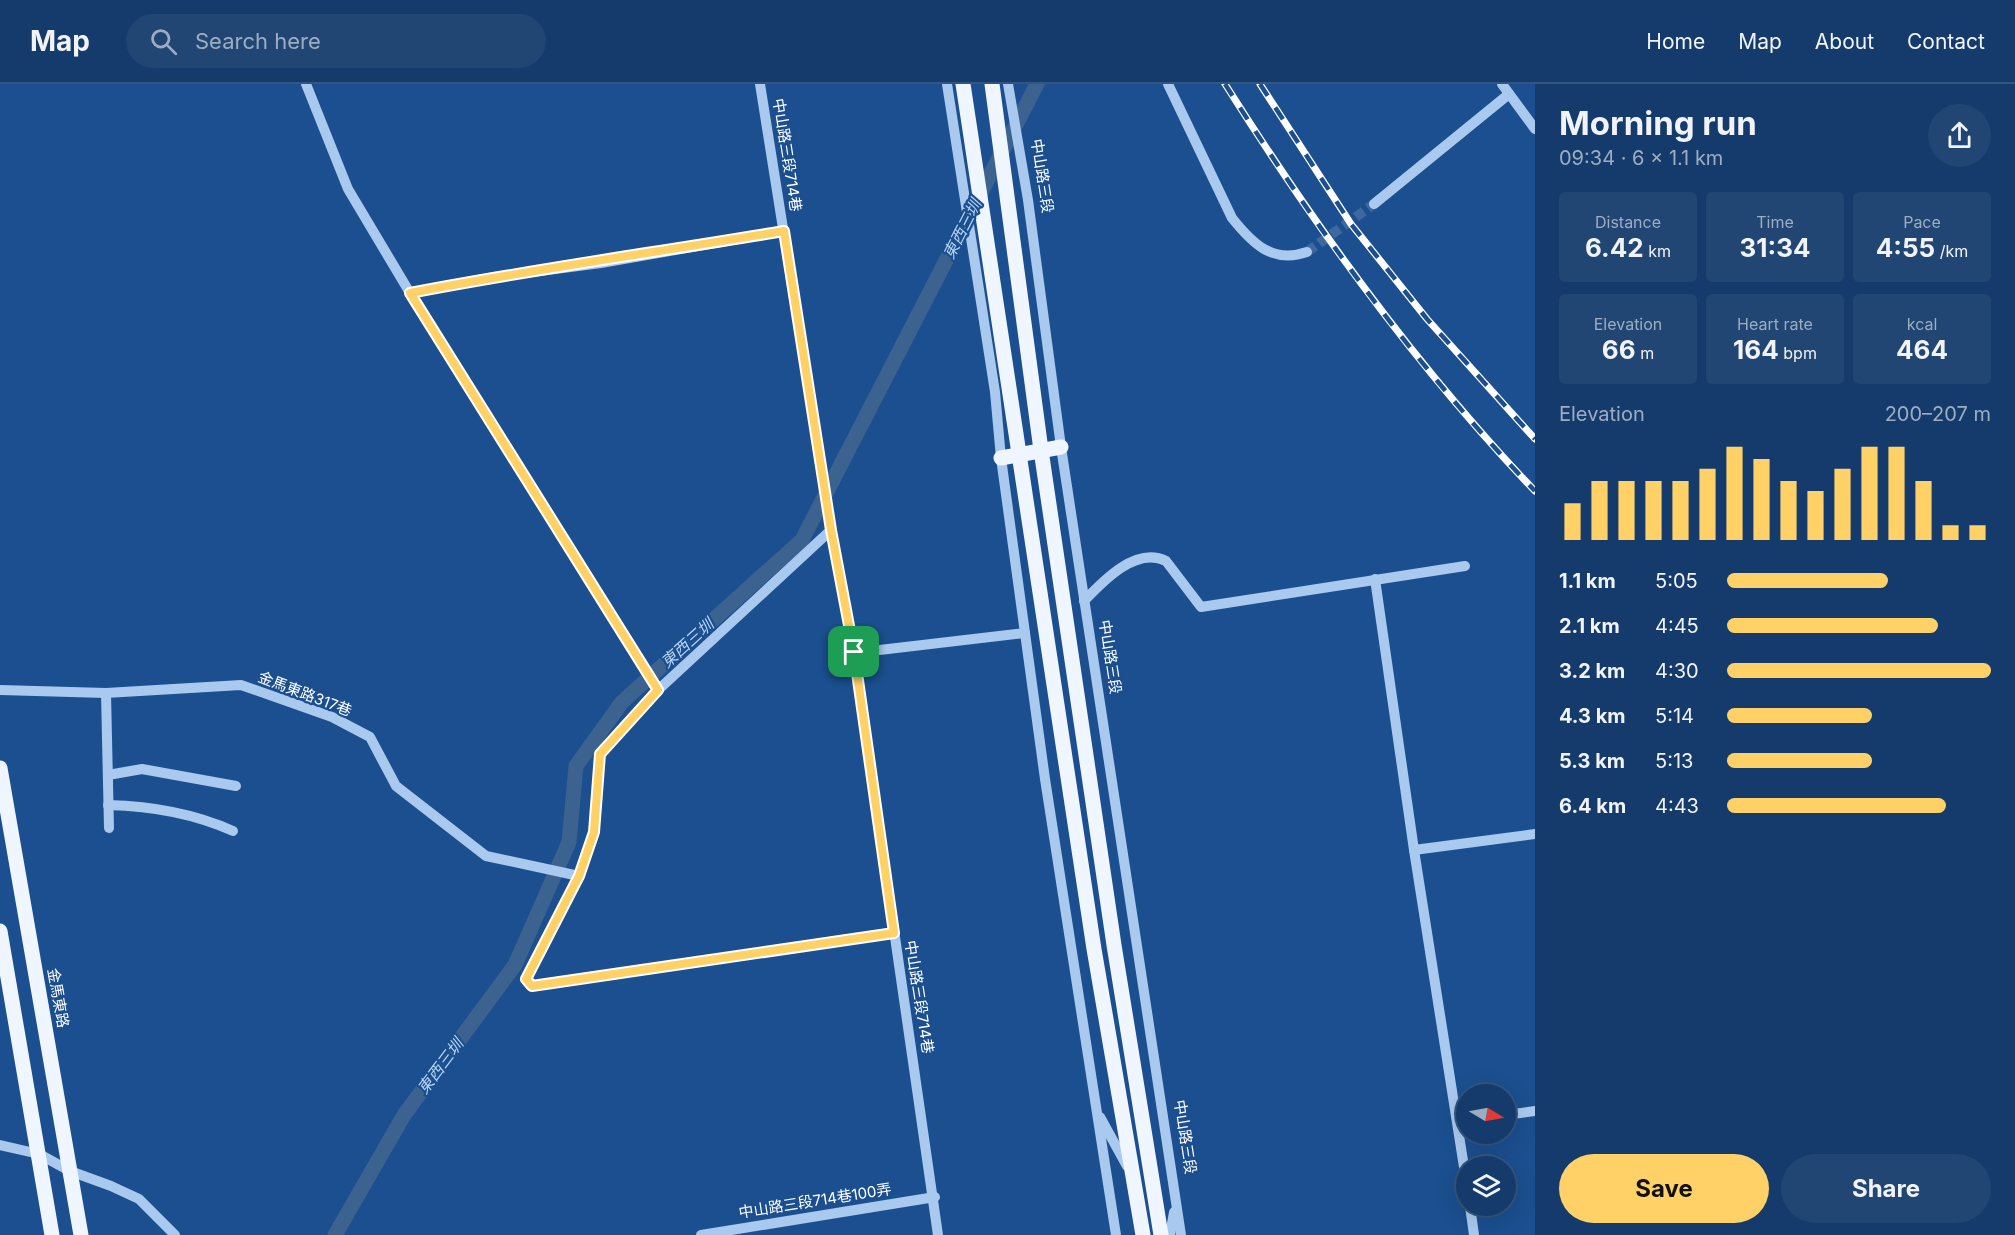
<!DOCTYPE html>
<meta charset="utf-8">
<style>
:root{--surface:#143b6b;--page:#214673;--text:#f1f3f6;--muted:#9dadc1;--line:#33557e;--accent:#ffd166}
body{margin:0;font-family:Inter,"Noto Sans TC",sans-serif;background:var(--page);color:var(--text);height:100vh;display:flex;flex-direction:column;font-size:22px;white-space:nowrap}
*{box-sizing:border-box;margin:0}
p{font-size:20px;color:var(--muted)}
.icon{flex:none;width:33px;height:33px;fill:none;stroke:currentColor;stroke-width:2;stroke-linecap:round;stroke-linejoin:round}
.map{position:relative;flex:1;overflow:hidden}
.sheet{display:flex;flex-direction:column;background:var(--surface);width:480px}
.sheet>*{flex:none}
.needle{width:39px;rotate:100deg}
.tools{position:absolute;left:1456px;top:1000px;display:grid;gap:12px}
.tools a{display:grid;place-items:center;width:60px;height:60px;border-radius:50%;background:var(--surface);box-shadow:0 6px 24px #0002,0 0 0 2px var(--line);font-size:30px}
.pin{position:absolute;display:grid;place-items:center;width:51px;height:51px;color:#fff;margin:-26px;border-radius:12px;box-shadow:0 3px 9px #0006}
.round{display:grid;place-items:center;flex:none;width:63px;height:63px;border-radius:32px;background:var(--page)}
.headline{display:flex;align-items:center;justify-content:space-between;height:102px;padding:0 24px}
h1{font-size:33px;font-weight:700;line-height:45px}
.metrics{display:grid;grid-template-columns:repeat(3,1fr);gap:9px;height:102px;padding:6px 24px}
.metrics div{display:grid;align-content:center;border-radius:6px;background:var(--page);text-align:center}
.metrics b{font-size:26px;font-weight:700}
.metrics small{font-size:16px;font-weight:400}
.metrics p{font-size:16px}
.chart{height:168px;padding:12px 24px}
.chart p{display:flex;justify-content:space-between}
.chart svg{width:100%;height:108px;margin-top:6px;stroke:var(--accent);stroke-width:6}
.cta{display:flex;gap:12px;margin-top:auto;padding:12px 24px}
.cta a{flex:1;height:69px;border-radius:36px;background:var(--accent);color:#111;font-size:24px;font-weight:700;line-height:69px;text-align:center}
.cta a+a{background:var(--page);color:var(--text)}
ul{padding:0 24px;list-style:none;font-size:20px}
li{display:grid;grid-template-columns:96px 72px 1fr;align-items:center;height:45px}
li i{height:15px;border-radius:8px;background:var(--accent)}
header{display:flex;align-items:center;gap:36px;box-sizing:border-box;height:84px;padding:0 30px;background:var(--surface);border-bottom:2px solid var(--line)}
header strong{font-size:28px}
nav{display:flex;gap:33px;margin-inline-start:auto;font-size:21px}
.search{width:420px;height:54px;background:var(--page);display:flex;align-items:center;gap:15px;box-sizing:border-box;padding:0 21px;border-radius:33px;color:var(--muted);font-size:22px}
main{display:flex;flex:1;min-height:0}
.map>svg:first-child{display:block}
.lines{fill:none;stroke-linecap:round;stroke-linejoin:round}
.canal{stroke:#3c6290;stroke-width:15}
.minor-tunnel{stroke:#3d69a0;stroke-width:10;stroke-dasharray:10 5;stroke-linecap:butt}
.minor{stroke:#a9c9ee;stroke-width:10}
.major{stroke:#f0f6ff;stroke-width:15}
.rail-casing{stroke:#fff;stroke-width:7}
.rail{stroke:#1b4f8f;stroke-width:4.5;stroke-dasharray:14;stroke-linecap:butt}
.route-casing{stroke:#fff;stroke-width:12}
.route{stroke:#ffd166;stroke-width:8}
.labels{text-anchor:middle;stroke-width:4.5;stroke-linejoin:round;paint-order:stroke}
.street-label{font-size:15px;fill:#fff;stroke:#1b4f8f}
.water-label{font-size:16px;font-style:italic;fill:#b5d3f5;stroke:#1b4f8f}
</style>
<header>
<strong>Map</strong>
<div class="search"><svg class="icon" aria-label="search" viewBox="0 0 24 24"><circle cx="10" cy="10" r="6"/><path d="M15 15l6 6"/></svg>Search here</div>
<nav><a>Home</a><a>Map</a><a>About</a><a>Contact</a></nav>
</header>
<main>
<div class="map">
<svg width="1535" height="1151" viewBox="0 0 1535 1151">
<rect width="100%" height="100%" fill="#1b4f8f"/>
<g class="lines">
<path class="canal" d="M335,1151L404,1031L515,881L569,758L576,682L622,618L802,456L1037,0"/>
<path class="minor-tunnel" d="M1307,168L1374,120"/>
<g class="minor">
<path d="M306,0L348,105L410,209L658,606"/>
<path d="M760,0L831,446L854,569L938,1151"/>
<path d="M947,0L995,308L1001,374L1045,695L1116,1151"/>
<path d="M1008,0L1028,116L1061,363L1181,1151"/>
<path d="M1168,0L1232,134C1252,159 1272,180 1307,168"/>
<path d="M1502,0L1535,45"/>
<path d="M1374,120L1509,10"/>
<path d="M410,209L495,193L601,179L784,147"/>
<path d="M831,446L658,606L600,670L594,748L579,792L526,895L533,902L894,849"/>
<path d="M1375,495L1414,766L1467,1102"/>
<path d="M1084,517C1103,497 1136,462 1166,477L1201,523L1465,482"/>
<path d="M854,569L1025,549"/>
<path d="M0,606L106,609L241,601L332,633L370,653L396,702L486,772L579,792"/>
<path d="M106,609L109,744"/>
<path d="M108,691L142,685L236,702"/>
<path d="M108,721C151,722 195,730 233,747"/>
<path d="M1414,766L1535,750"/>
<path d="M1506,1031L1535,1027"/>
<path d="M1100,1033L1127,1082"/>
<path d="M0,1061L39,1070L70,1087L111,1102L139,1115L175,1151"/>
<path d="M1470,1122L1474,1151"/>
<path d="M701,1151L935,1113"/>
<path d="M1170,1151L1174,1128"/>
</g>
<g class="major">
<path d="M963,0L1094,865L1143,1151"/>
<path d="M992,0L1041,366L1114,861L1161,1151"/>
<path d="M1001,374L1061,363"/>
<path d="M0,684L81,1151"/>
<path d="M0,847L52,1151"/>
</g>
<g class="rail-casing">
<g id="rail">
<path d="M1225,0C1316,144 1417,284 1535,407"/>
<path d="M1260,0L1351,140L1427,235L1535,355"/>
</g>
</g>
<use href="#rail" class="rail"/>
</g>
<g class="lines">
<g class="route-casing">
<path id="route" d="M784,147L831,446L854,568L894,849L532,902L526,895L579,792L594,748L600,670L658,606L410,209C534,185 659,168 784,147Z"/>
</g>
<use href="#route" class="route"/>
</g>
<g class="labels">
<g class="street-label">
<text transform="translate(787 71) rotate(81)" y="5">中山路三段714巷</text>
<text transform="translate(1042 92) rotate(81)" y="5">中山路三段</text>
<text transform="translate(1110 573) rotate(81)" y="5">中山路三段</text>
<text transform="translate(305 610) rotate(21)" y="5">金馬東路317巷</text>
<text transform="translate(919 913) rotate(81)" y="5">中山路三段714巷</text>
<text transform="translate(58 914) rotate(80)" y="5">金馬東路</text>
<text transform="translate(1185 1053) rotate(81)" y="5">中山路三段</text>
<text transform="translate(815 1117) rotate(-9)" y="5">中山路三段714巷100弄</text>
</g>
<g class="water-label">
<text transform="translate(962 145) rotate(-63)" y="6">東西三圳</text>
<text transform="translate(687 559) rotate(-42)" y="6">東西三圳</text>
<text transform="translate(440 982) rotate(-53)" y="6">東西三圳</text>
</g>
</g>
</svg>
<div class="tools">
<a><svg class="needle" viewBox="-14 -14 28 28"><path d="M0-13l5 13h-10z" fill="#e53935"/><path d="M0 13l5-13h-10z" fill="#9dadc1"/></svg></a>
<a><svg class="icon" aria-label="layers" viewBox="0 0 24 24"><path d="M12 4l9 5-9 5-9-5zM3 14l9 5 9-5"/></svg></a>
</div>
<div class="pin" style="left:854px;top:568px;background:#1e9e55"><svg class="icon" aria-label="arrive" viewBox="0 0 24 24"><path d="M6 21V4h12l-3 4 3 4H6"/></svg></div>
</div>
<section class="sheet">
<div class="headline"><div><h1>Morning run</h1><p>09:34 · 6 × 1.1 km</p></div><a class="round"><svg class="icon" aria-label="share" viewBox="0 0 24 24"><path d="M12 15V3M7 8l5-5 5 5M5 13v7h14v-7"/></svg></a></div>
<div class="metrics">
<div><p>Distance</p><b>6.42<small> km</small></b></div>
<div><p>Time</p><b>31:34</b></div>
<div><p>Pace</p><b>4:55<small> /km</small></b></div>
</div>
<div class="metrics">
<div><p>Elevation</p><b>66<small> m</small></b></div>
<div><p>Heart rate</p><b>164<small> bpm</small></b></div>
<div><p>kcal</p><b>464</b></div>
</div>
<div class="chart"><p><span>Elevation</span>200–207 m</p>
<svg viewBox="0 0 160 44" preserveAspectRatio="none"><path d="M5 44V29M15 44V20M25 44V20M35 44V20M45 44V20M55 44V15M65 44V6M75 44V11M85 44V20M95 44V24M105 44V15M115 44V6M125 44V6M135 44V20M145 44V38M155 44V38"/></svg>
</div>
<ul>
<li><b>1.1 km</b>5:05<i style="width:61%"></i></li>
<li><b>2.1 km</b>4:45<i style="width:80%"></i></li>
<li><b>3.2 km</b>4:30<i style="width:100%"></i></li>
<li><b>4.3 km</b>5:14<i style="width:55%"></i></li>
<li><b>5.3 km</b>5:13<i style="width:55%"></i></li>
<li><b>6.4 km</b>4:43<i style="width:83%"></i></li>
</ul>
<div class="cta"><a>Save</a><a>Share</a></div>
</section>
</main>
